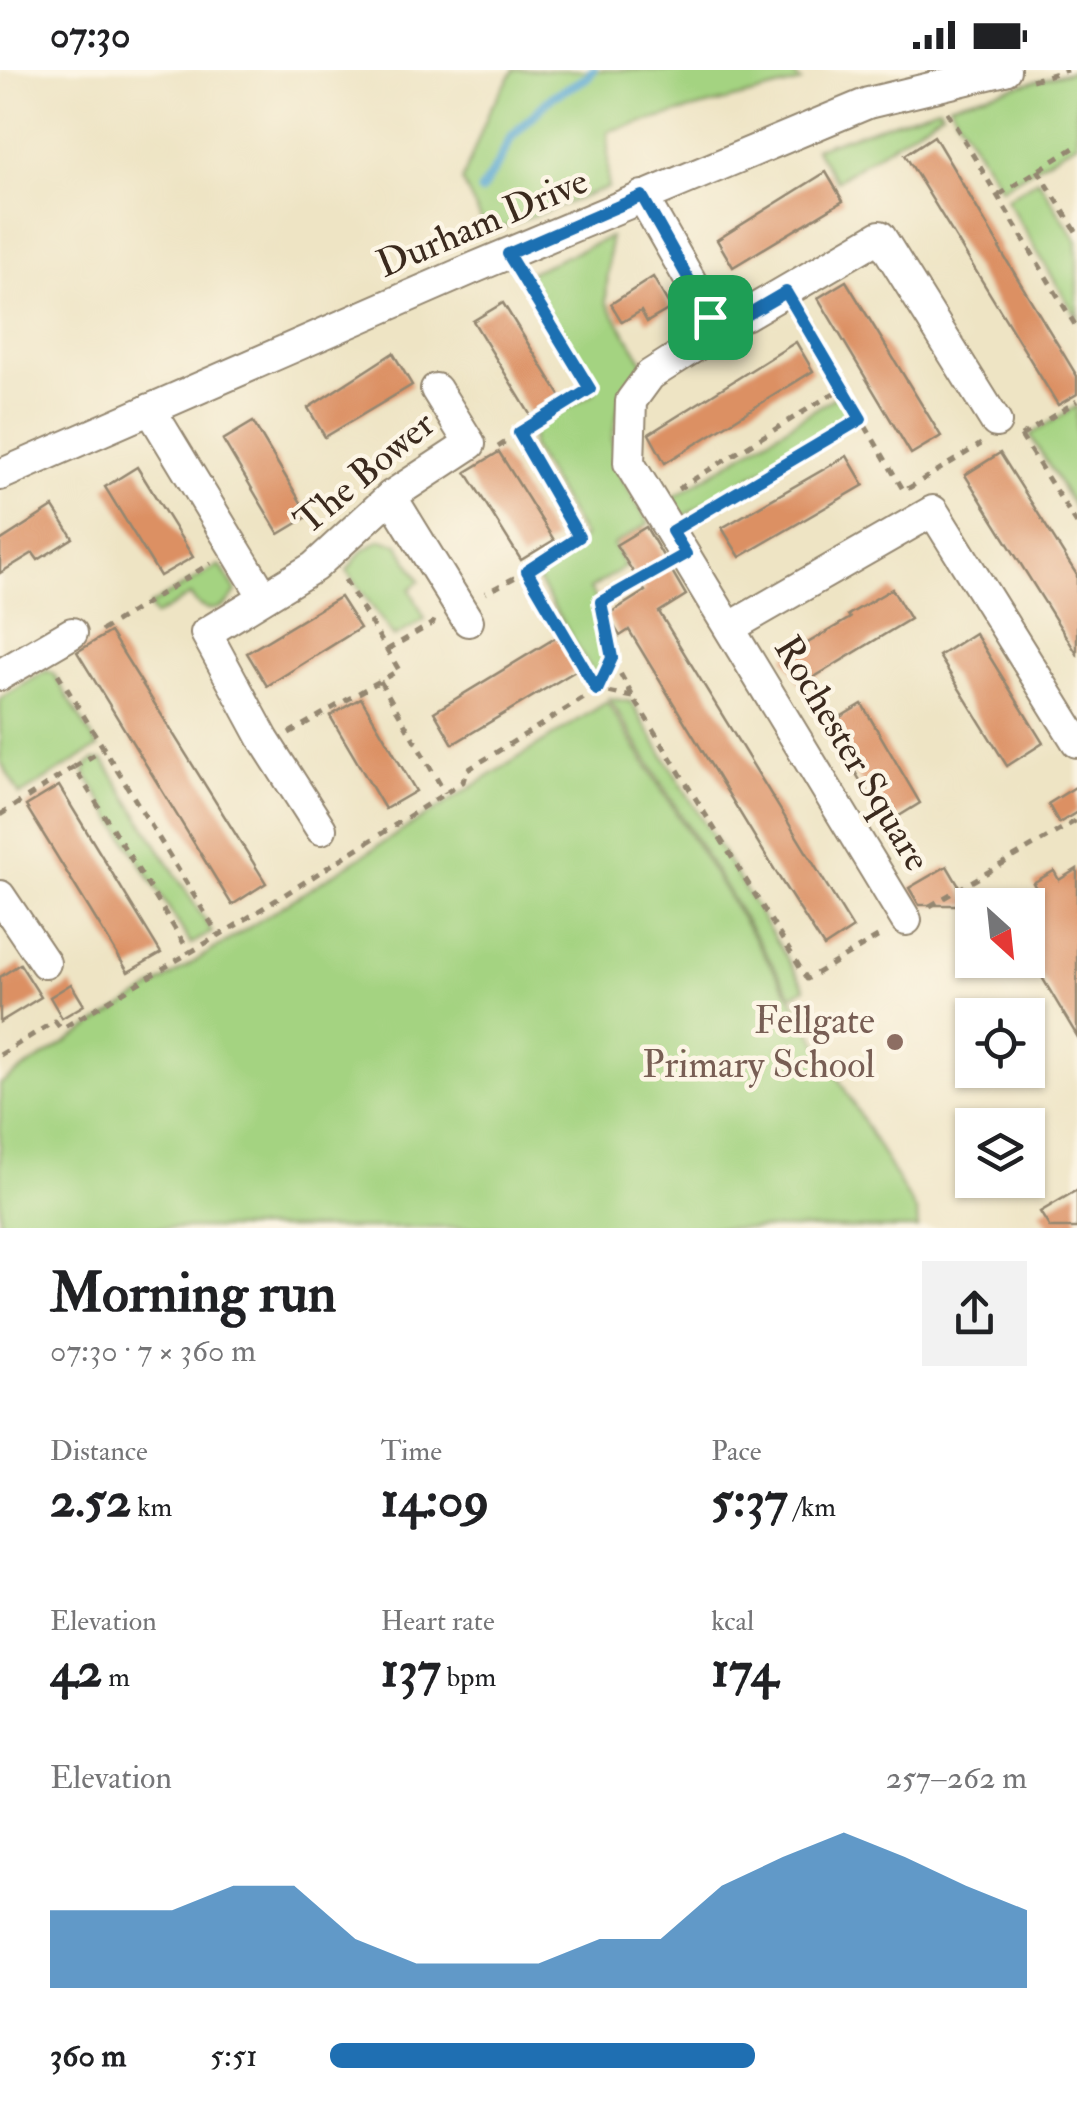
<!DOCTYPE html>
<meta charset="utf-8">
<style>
:root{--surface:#fff;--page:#f2f2f2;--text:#202124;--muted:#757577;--accent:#1f6fb2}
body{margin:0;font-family:"IM FELL Double Pica",serif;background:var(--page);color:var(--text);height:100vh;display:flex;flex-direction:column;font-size:38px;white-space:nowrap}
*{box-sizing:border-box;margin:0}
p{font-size:32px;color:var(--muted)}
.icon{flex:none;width:55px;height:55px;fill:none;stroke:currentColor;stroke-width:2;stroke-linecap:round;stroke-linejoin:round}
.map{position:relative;height:1158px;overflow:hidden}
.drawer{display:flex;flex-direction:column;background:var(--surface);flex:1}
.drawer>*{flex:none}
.needle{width:65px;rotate:153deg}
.tools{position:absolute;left:955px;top:818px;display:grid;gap:20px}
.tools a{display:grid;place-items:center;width:90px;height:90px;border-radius:0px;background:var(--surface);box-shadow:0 2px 8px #0004;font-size:50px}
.pin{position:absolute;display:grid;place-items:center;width:85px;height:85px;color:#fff;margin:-42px;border-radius:20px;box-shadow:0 5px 15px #0006}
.round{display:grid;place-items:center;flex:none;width:105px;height:105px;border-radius:0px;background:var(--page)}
.headline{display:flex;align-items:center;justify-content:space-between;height:170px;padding:0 50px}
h1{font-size:55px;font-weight:700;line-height:75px}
.metrics{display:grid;grid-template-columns:repeat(3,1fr);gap:15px;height:170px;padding:10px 50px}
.metrics div{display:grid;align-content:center}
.metrics b{font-size:50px;font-weight:700}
.metrics small{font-size:28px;font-weight:400}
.metrics p{font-size:28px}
.chart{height:280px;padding:20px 50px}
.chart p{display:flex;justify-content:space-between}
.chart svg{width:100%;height:180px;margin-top:10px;fill:var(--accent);opacity:.7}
ul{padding:0 50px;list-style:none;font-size:32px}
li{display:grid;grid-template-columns:160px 120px 1fr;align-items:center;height:75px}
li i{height:25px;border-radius:12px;background:var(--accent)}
.status{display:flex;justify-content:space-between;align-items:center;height:70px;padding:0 50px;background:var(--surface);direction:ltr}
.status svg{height:28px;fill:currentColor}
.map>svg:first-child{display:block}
.green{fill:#a4d381;stroke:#707e50;stroke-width:2.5}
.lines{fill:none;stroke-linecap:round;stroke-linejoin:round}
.stream{stroke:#57a7d1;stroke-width:9}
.building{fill:#dc9064}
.minor-casing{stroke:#948771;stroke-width:34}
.path{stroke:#948771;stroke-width:5;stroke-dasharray:8 8;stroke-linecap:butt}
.minor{stroke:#fff;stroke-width:30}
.route-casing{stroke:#fff;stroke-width:20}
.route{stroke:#1f6fb2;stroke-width:12}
.education-dot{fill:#8d6e63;stroke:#fcf5e5;stroke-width:4}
.labels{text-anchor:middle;stroke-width:9;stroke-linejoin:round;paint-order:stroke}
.street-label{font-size:38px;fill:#3b2a1e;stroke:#fcf5e5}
.education-label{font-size:38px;fill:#785e54;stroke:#fcf5e5;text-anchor:end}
</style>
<div class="status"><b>07:30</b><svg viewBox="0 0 49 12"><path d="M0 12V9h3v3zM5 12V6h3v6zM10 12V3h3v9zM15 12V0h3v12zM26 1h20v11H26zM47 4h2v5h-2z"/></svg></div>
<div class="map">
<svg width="1077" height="1158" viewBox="0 0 1077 1158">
<rect width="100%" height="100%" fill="#fcf5e5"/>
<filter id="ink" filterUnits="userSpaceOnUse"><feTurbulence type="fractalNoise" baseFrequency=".01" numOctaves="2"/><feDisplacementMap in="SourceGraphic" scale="20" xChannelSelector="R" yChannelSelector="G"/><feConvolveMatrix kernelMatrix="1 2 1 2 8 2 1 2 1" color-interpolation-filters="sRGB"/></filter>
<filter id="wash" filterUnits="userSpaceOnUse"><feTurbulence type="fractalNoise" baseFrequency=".0048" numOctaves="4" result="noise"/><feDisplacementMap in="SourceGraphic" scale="40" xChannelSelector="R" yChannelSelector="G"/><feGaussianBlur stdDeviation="2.25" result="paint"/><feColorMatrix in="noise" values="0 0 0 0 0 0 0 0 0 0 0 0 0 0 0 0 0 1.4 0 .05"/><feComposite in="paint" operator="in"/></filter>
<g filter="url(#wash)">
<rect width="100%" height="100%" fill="#eee4c4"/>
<g class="green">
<path d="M514,0H790L801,12L608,61V118L488,163L462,111L490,39Z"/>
<path d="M1077,0V72L1001,118L949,34Z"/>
<path d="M939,37L942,42L836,111L815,78Z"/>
<path d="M1038,109L1077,171V248L1006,129Z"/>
<path d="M610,167L606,232L645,295L622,323L612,369L621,407L649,453L613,475L625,497L590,519L596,530L607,588L595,607L533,502L584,467L531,376L534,358L595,322L529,217L530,202Z"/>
<path d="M841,323L854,346L679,449L668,431Z"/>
<path d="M1077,336V442L1030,365Z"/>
<path d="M380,470L398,474L420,511L410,519L425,549L394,567L347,501L360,483Z"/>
<path d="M220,495L236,521C225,543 203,546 190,525L155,546L149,536Z"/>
<path d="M46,601L53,603L98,677L20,725L0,691V629Z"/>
<path d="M609,628L631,632L805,918L792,926Z"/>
<path d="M607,632L792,929L917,1143L918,1158H0V1014Z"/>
<path d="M94,690L104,691L212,862L191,874L85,704L87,695Z"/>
</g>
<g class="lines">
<path class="stream" d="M481,121L499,92L511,67L553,26L588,7L593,0"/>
</g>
<g id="blocks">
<g class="building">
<path d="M934,66L1000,177L999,178L1077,306V324L1058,335L905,85Z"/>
<path d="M826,102L843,131L733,197L717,170Z"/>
<path d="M653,207L671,238L647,252L641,241L622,252L611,234Z"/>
<path d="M846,211L941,366L911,384L818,228Z"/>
<path d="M503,233L561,327L531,346L473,251Z"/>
<path d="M796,272L813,301L665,393L649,364Z"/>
<path d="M393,283L412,315L325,367L308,338Z"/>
<path d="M253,352L309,446L279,464L223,370Z"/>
<path d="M499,382L554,470L521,490L466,402Z"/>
<path d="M1000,383L1077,505V584L965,405Z"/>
<path d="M847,386L864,415L740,487L722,458Z"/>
<path d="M137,397L193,487L160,506L105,417Z"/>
<path d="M53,437L73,468L38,490L33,483L0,503V471Z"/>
<path d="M646,457L686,525L659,542L853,858L824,877L782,812L629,560L620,566L607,545L645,521L616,475Z"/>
<path d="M892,519L910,549L801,615L784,587L850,548L848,545Z"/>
<path d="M340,527L360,558L267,616L247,583Z"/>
<path d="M110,562L266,813L232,835L77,582Z"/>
<path d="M975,563L1043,673L1007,696L939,586Z"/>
<path d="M557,567L577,600L453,674L434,642Z"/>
<path d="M361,628L416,721L385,739L330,646Z"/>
<path d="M862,634L920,733L886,754L827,655Z"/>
<path d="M59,716L161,883L128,902L26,736Z"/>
<path d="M1077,716V742L1059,753L1048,734Z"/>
<path d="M947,796L970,835H919L909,818Z"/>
<path d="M1077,799V966L1036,897L1028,903V830L1039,823L1033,813L1054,801L1059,810Z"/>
<path d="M20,894L41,927L0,952V907Z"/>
<path d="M71,914L84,935L62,948L50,927Z"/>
<path d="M1077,1120V1158H1050L1040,1142Z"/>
</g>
</g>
</g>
<g filter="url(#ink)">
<use href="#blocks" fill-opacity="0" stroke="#948771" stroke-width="2.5"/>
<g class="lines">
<g class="minor-casing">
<g id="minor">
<path d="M642,126L711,247L745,245L880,166L996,352"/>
<path d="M711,247L697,275L650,305L631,331L629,393L906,850"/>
<path d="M150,339L264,527"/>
<path d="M0,405L476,197L868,33L1005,0"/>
<path d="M391,426L468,551"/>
<path d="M731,557L933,441L1077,672"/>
<path d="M0,605L72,563"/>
<path d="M321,759L264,670L206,563L314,497L391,426L470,374L436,319"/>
<path d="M0,826L45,893"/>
</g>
</g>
<g class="path">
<path d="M1032,10L1067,0"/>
<path d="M947,42L1077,258"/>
<path d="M1038,100L1077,163"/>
<path d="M999,125L1077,76"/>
<path d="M800,246L904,421L981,374"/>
<path d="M519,363L579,467L527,501"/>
<path d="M1021,366L1077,454"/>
<path d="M1021,366L1077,331"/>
<path d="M498,377L590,319L522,208"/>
<path d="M678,419L842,318"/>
<path d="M695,446L861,349"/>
<path d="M661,498L601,532L612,588L633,627L807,909L881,865"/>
<path d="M101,561L211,493"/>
<path d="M387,580L433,553L434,549"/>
<path d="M612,588L597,620L633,627"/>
<path d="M58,604L219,866"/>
<path d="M380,611L445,723"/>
<path d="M289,663L399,600L344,508"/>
<path d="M74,697L104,679"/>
<path d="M0,745L74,697L190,883"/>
<path d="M930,836L1077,750"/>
<path d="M0,985L55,951L61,959L238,854L463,712L466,701L597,620L527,501L486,523"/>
</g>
<use href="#minor" class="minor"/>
</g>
</g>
<g class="lines" filter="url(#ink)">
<g class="route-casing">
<path id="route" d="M642,126L710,247L745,246L786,222L861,349L672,461L686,484L601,532L612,588L597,620L527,501L579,467L519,363L590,319L508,184Z"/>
</g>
<use href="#route" class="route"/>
</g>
<circle class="education-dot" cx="895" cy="972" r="10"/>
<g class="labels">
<g class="street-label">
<text transform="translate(482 152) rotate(-23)" y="13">Durham Drive</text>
<text transform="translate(364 402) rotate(-40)" y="13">The Bower</text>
<text transform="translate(853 683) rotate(59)" y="13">Rochester Square</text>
</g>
<g class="education-label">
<text x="875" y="963">Fellgate<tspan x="875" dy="44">Primary School</tspan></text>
</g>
</g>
</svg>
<div class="tools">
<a><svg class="needle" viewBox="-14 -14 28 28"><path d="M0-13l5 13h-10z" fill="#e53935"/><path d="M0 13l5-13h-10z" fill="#757577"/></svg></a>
<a><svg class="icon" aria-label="locate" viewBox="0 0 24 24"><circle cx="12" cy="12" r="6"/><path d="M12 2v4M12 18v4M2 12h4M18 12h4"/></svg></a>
<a><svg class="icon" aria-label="layers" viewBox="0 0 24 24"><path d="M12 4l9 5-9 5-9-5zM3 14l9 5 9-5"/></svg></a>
</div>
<div class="pin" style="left:710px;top:247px;background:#1e9e55"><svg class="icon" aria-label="arrive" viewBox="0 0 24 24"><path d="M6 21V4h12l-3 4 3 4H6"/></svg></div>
</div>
<section class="drawer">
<div class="headline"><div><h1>Morning run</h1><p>07:30 · 7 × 360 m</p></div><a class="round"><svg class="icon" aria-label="share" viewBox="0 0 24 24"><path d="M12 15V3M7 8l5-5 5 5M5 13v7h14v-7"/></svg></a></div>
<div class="metrics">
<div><p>Distance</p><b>2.52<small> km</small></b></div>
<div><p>Time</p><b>14:09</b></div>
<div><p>Pace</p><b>5:37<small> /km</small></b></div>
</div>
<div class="metrics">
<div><p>Elevation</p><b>42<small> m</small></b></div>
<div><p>Heart rate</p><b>137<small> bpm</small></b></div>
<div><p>kcal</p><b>174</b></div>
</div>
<div class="chart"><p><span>Elevation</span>257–262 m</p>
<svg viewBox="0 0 160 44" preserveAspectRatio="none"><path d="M0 44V25L10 25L20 25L30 19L40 19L50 32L60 38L70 38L80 38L90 32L100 32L110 19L120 12L130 6L140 12L150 19L160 25V44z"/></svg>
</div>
<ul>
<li><b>360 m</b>5:51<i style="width:61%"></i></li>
</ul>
</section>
